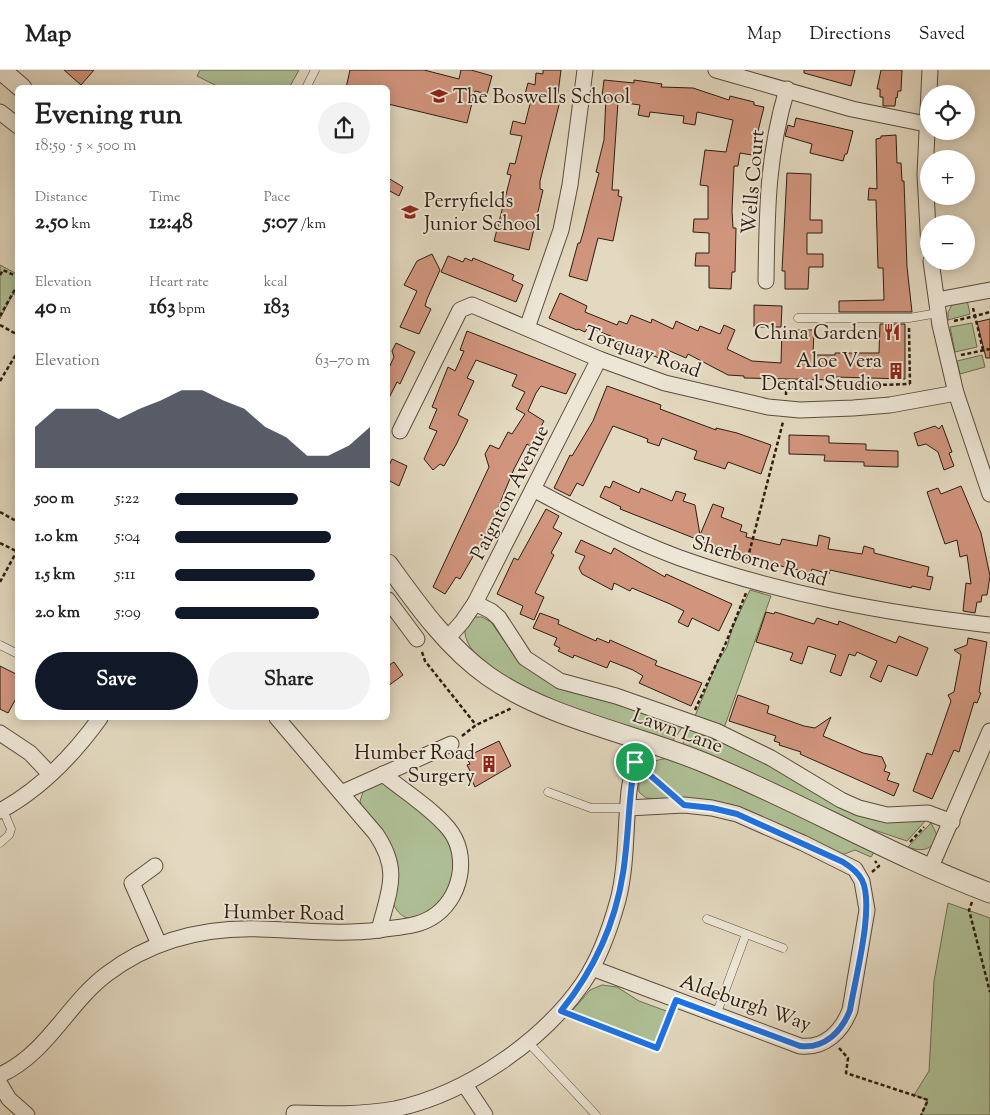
<!DOCTYPE html>
<meta charset="utf-8">
<style>
:root{--surface:#fff;--page:#f2f2f2;--text:#222;--muted:#767676;--line:#e0e0e0;--accent:#111827}
body{margin:0;font-family:"Sorts Mill Goudy",serif;background:var(--page);color:var(--text);height:100vh;display:flex;flex-direction:column;font-size:19px;white-space:nowrap}
*{box-sizing:border-box;margin:0}
p{font-size:16px;color:var(--muted)}
.icon{flex:none;width:28px;height:28px;fill:none;stroke:currentColor;stroke-width:2;stroke-linecap:round;stroke-linejoin:round}
.map{position:relative;flex:1;overflow:hidden}
.details{position:absolute;left:15px;top:15px;width:375px;height:635px;display:flex;flex-direction:column;background:var(--surface);border-radius:8px;box-shadow:0 2px 12px #0003}
.details>*{flex:none}
.buttons{position:absolute;left:920px;top:15px;display:grid;gap:10px}
.buttons a{display:grid;place-items:center;width:55px;height:55px;border-radius:50%;background:var(--surface);box-shadow:0 2px 12px #0003;font-size:25px}
.pin{position:absolute;display:grid;place-items:center;width:42px;height:42px;color:#fff;margin:-21px;border:2px solid #fff;border-radius:50%;box-shadow:0 1px 5px #0007}
.round{display:grid;place-items:center;flex:none;width:52px;height:52px;border-radius:26px;background:var(--page)}
.headline{display:flex;align-items:center;justify-content:space-between;height:85px;padding:0 20px}
h1{font-size:28px;font-weight:700;line-height:38px}
.metrics{display:grid;grid-template-columns:repeat(3,1fr);gap:8px;height:85px;padding:5px 20px}
.metrics div{display:grid;align-content:center}
.metrics b{font-size:21px;font-weight:700}
.metrics small{font-size:14px;font-weight:400}
.metrics p{font-size:14px}
.chart{height:140px;padding:10px 20px}
.chart p{display:flex;justify-content:space-between}
.chart svg{width:100%;height:90px;margin-top:5px;fill:var(--accent);opacity:.7}
.button{display:flex;gap:10px;margin-top:auto;padding:10px 20px}
.button a{flex:1;height:58px;border-radius:30px;background:var(--accent);color:#fff;font-size:20px;font-weight:700;line-height:58px;text-align:center}
.button a+a{background:var(--page);color:var(--text)}
ul{padding:0 20px;list-style:none;font-size:16px}
li{display:grid;grid-template-columns:80px 60px 1fr;align-items:center;height:38px}
li i{height:12px;border-radius:6px;background:var(--accent)}
header{display:flex;align-items:center;gap:30px;box-sizing:border-box;height:70px;padding:0 25px;background:var(--surface);border-bottom:1px solid var(--line)}
header strong{font-size:24px}
nav{display:flex;gap:28px;margin-inline-start:auto;font-size:18px}
.map>svg:first-child{display:block}
.green{fill:#afc096;stroke:#6e6e53}
.building{fill:#d1957e;stroke:#2c1d10}
.lines{fill:none;stroke-linecap:round;stroke-linejoin:round}
.service-casing{stroke:#5a4c3c;stroke-width:9}
.minor-casing{stroke:#5a4c3c;stroke-width:17}
.tertiary-casing{stroke:#5a4c3c;stroke-width:21}
.path{stroke:#2c1d10;stroke-width:2.5;stroke-dasharray:4 2.5;stroke-linecap:butt}
.service{stroke:#ede6d6;stroke-width:8}
.minor{stroke:#ede6d6;stroke-width:15}
.tertiary{stroke:#ede6d6;stroke-width:19}
.route-casing{stroke:#fff;stroke-width:10}
.route{stroke:#1a73e8;stroke-width:6}
.labels{text-anchor:middle;stroke-width:4;stroke-linejoin:round;paint-order:stroke}
.poi-label{font-size:20px;fill:#2c1d10;stroke:#ede6d6;text-anchor:end}
.street-label{font-size:20px;fill:#2c1d10;stroke:#ede6d6}
</style>
<header>
<strong>Map</strong>
<nav><a>Map</a><a>Directions</a><a>Saved</a></nav>
</header>
<div class="map">
<svg width="990" height="1045" viewBox="0 0 990 1045">
<rect width="100%" height="100%" fill="#e3d9c0"/>
<filter id="stains"><feTurbulence type="fractalNoise" baseFrequency=".004" numOctaves="4"/><feColorMatrix values="0 0 0 0 .2 0 0 0 0 .09 0 0 0 0 .02 0 0 0 .5 -.17"/></filter>
<radialGradient id="worn" r=".72"><stop offset=".6" stop-color="#630" stop-opacity="0"/><stop offset="1" stop-color="#630" stop-opacity=".3"/></radialGradient>
<g class="green">
<path d="M200,0H299L289,18L219,17L197,6Z"/>
<path d="M0,195L17,204L18,226L13,224L0,249Z"/>
<path d="M967,230L970,244L948,250V242L952,235Z"/>
<path d="M972,253L977,277L955,282L950,257Z"/>
<path d="M982,285L985,297L960,304L957,291Z"/>
<path d="M750,520L771,526L724,658L695,646L717,593L727,577L732,559Z"/>
<path d="M475,547H482L491,552L516,588L543,609L567,621L625,636L683,656L672,672C631,659 459,610 465,558Z"/>
<path d="M688,659L754,686L815,721L927,749L907,771L871,759L869,763L682,676Z"/>
<path d="M675,687L696,696L874,782L871,787L855,780L839,786L675,730L646,728L639,722C637,693 649,691 675,687Z"/>
<path d="M380,712C394,716 406,731 417,739C429,749 443,758 449,772C471,815 413,876 394,835C393,824 397,815 398,804C399,776 378,757 362,737L360,731L364,719Z"/>
<path d="M931,753L937,765C933,781 921,782 908,777Z"/>
<path d="M948,833L990,848V1045H921L928,1030L914,1025L929,1001L934,911Z"/>
<path d="M602,915L617,917L639,931L669,942L655,975L571,942L590,920Z"/>
</g>
<g class="building">
<path d="M64,0H94L81,15Z"/>
<path d="M350,0H424L459,9L461,0H471L492,6L487,24L475,21L467,53L388,34V18H346Z"/>
<path d="M543,0H561L557,31H560L540,111V119L543,120L529,180L494,171L511,105L507,104L510,93L515,94L522,66L510,64L513,51L525,54L532,26L525,24L528,13L535,15L536,3L543,4Z"/>
<path d="M804,0H855L851,16L804,3Z"/>
<path d="M881,0H902L901,21H898L897,28L896,27L895,36H883V27H880V19H877Z"/>
<path d="M604,10L634,13V10L662,14L661,17L693,18L729,30L730,26L754,32V35L764,37L752,85L740,83L738,96H734L732,141L733,158H736L735,202H732L731,219L709,218V196H695L696,183H709V163L693,162L694,149H708V116L700,115L705,80L726,82L733,50L697,42L695,55L683,53L684,46L650,42L649,47L638,45L640,35L618,32L612,120H619L618,126L622,127L613,171L598,168L587,211L569,206L578,173H580L583,163L599,103L596,102L604,70L606,27L602,26Z"/>
<path d="M796,48L853,61L847,84H845L843,91L810,83L812,74L785,66L788,55L794,57Z"/>
<path d="M896,65L897,93H901L902,111H904L907,197L912,242H839V231L884,230L883,198H878L876,130H868L869,118L877,119L876,69L881,68V66Z"/>
<path d="M787,103L811,104L810,150H822V163H807V184H823V197H809L808,219H785V201H782Z"/>
<path d="M388,108L403,117L399,126L388,120Z"/>
<path d="M432,184L440,200L427,229L425,236L431,239L419,264L400,257L417,221L404,215L417,191Z"/>
<path d="M448,186L463,192L465,188L472,191L473,188L514,205L512,210L523,215L516,232L441,202Z"/>
<path d="M560,223L587,236L585,242L617,255L619,251L627,254L631,245L651,253L652,249L673,259L676,251L698,261L700,256L720,264L724,255L735,260L727,279L752,291L781,293L782,260H814L813,285H835V283H879L880,254H905V309L835,307V310L744,308V306L728,305L688,284L686,288L665,279L661,289L640,280L639,284L612,272L613,267L588,257L585,262L578,259L577,260L549,248Z"/>
<path d="M754,235L782,236L781,257H754Z"/>
<path d="M990,249V288H986L977,252Z"/>
<path d="M467,261L576,304L566,324L541,316L536,323L528,341L544,351L530,376L527,374L514,399L490,457L460,509L456,507L445,524L433,517L489,397L485,384L490,375L499,379L508,362L512,364L525,344L516,339L525,322L512,316L517,305L476,290L467,308L474,311L458,345L468,350L456,375L444,396L440,394L433,400L424,389L437,361L429,358L437,339L432,337L448,297L455,301L464,281L460,280Z"/>
<path d="M396,273L415,282L400,314L397,312L388,330V300L394,287L392,281Z"/>
<path d="M607,316L661,335L660,339L716,360V358L737,363L771,375L761,404L728,392L725,399L704,392L694,389L697,381L662,368L659,376L647,372L648,369L613,356L583,416L577,413L570,426L554,418L570,385L572,386L593,351Z"/>
<path d="M942,355L952,382L949,383L954,396L944,400L938,382L926,374L918,376L914,363L935,356L939,359Z"/>
<path d="M789,365L829,366V373L866,374V380L898,381V397L864,396V392L824,391L825,385L789,384Z"/>
<path d="M392,389L407,396L399,416L388,410V398Z"/>
<path d="M613,411L639,423L641,418L672,431L676,421L686,424L683,431L695,435L700,465L713,434L724,438L721,447L742,455L740,461L747,463L746,467L780,475L782,469L817,476L819,465L830,468L828,479L862,484L864,476L874,479V483L929,497L927,506L933,507L930,520L912,516L911,518L830,500L829,504L812,499L811,503L742,487L620,439L621,437L600,427L605,416L610,418Z"/>
<path d="M961,416L981,463L990,506L987,525H982L981,532H977L975,543L963,541L966,513L971,514L967,485L960,487L957,470L945,474L927,422L938,418L941,424Z"/>
<path d="M546,439L559,446L553,458L562,463L551,483L554,485L535,523L544,527L534,550L520,544L523,536L497,524L514,488L518,490Z"/>
<path d="M581,470L611,484L614,478L665,507L666,504L732,534L719,561L692,548L688,557L678,552L684,541L670,534L632,518L630,521L614,513L612,520L582,504L579,498L585,486L575,482Z"/>
<path d="M766,542L774,544L775,542L814,554L817,548L838,555L839,551L896,573L899,566L928,578L917,606L888,595L881,612L870,607L877,591L857,582L855,586L849,584L841,606L830,602L836,585L808,576L802,594L790,590L793,583L756,572Z"/>
<path d="M540,543L559,550L558,554L596,571L597,568L609,573L610,570L657,591L655,595L702,613L691,636L639,613L643,606L633,600L610,591L607,598L574,585L573,588L558,581L560,578L554,575L557,568L533,558Z"/>
<path d="M968,568L987,572L979,622L981,623L977,633L974,632L959,682L954,680L932,729L913,721L927,683L932,685L951,631L948,625L954,622L961,585L954,580L967,575Z"/>
<path d="M394,592L403,605L388,616V596Z"/>
<path d="M0,596L18,605V625L8,643L0,639Z"/>
<path d="M738,625L769,636L767,643L804,656L815,658L831,647L823,666L863,683L882,687L886,696L884,701L890,703L887,710L899,714L894,726L800,684L801,682L779,675L780,673L774,671L776,666L729,651Z"/>
<path d="M499,671L511,696L475,717L468,702L470,701L467,695L470,694L466,687Z"/>
</g>
<g class="lines">
<g class="service-casing">
<g id="service">
<path d="M306,18L315,0"/>
<path d="M798,248H909L938,243"/>
<path d="M0,575L18,584"/>
<path d="M548,722L591,738H628"/>
<path d="M0,773L9,765L11,759L3,740"/>
<path d="M707,849L783,878"/>
<path d="M716,945L746,864"/>
<path d="M527,971L596,1045"/>
</g>
</g>
<g class="minor-casing">
<g id="minor">
<path d="M716,0L852,39L926,54"/>
<path d="M0,42L18,56"/>
<path d="M929,178L925,104L930,0"/>
<path d="M931,191L940,255L956,323L990,424"/>
<path d="M766,211C767,142 767,86 787,19"/>
<path d="M937,230L990,220"/>
<path d="M527,258L561,160L570,115L585,0"/>
<path d="M400,361L460,240L472,235L599,289L665,313L768,337L800,340L853,338L890,335L956,323"/>
<path d="M533,419C581,445 629,469 680,488C781,524 884,543 990,555"/>
<path d="M388,530L417,569"/>
<path d="M475,533L491,541L499,548L525,588L560,611L616,626L716,661L771,688L841,730L859,738L887,745L928,743L952,752"/>
<path d="M447,569L462,552L475,533L599,289"/>
<path d="M0,663L30,683L50,704"/>
<path d="M341,723L451,674"/>
<path d="M0,741C39,720 74,684 100,648"/>
<path d="M155,796L132,813L159,874"/>
<path d="M930,799L990,661"/>
<path d="M379,860C397,857 416,857 431,848C461,831 471,785 448,758C430,737 404,721 383,704"/>
<path d="M592,898L800,976C825,979 842,961 850,940L867,840L862,811L855,799L803,773L737,744L712,738L684,735L628,738"/>
<path d="M0,1005C47,984 68,933 107,904C152,870 206,857 261,859C301,860 340,865 379,860C389,820 401,801 376,764L277,648"/>
<path d="M0,1014L9,1029L27,1045"/>
<path d="M465,1015L485,1045"/>
<path d="M294,1043C328,1044 362,1045 395,1039C466,1024 542,972 583,913C600,888 610,859 618,830C627,795 625,758 629,721C631,704 637,687 642,670"/>
</g>
</g>
<g class="tertiary-casing">
<g id="tertiary">
<path d="M1,0L22,18"/>
<path d="M388,494C417,534 447,577 488,606C549,649 636,664 705,693C802,733 892,786 990,823"/>
</g>
</g>
<g class="path">
<path d="M0,205L3,200L18,207"/>
<path d="M0,246L18,214"/>
<path d="M954,251L975,246L973,238"/>
<path d="M0,255L18,265"/>
<path d="M909,258L910,315"/>
<path d="M983,280L975,246L990,242"/>
<path d="M961,285L990,279"/>
<path d="M0,311L18,281"/>
<path d="M786,325V318L910,314"/>
<path d="M0,442L18,452"/>
<path d="M0,473L16,481"/>
<path d="M746,495L783,352"/>
<path d="M0,512L18,479"/>
<path d="M422,582L425,591L476,655"/>
<path d="M695,640L725,575L746,523"/>
<path d="M462,666L476,655L512,638"/>
<path d="M646,702L668,721"/>
<path d="M910,772L924,757"/>
<path d="M872,802L879,796L875,791"/>
<path d="M972,832L969,840L990,922"/>
<path d="M574,946L657,979L672,941"/>
<path d="M839,978L848,988L846,1003L928,1030L921,1045"/>
</g>
<use href="#service" class="service"/>
<use href="#minor" class="minor"/>
<use href="#tertiary" class="tertiary"/>
</g>
<g class="lines">
<g class="route-casing">
<path id="route" d="M635,692L684,735L712,738L737,744L843,792C851,797 858,802 862,810C875,836 855,909 850,940C842,961 825,979 800,976L676,930L657,978L561,941C594,900 615,855 623,803C629,766 628,729 635,692Z"/>
</g>
<use href="#route" class="route"/>
</g>
<defs>
<g id="school-bare" transform="scale(1.35)"><path d="M0-5L7-2L0 1L-7-2ZM-4 1L0 2.5L4 1V4Q0 6-4 4Z" fill="#8f2418" stroke="#ede6d6" stroke-width="2.5" paint-order="stroke"/></g>
<g id="restaurant-bare" transform="scale(1.35)"><path d="M-5-6h1v4h1v-4h1v4h1v-4h1v5L-1.5 .5V6h-2V.5L-5-1ZM5-6V6H3V1.5H1.5Q1.5-4 5-6Z" fill="#8f2418" stroke="#ede6d6" stroke-width="2.5" paint-order="stroke"/></g>
<g id="building-bare" transform="scale(1.35)"><path d="M-4-6H4V6H1V3H-1V6H-4ZM-2.5-4.3h1.7v1.8h-1.7ZM.8-4.3h1.7v1.8H.8ZM-2.5-1h1.7V.8h-1.7ZM.8-1h1.7V.8H.8Z" fill="#8f2418" stroke="#ede6d6" stroke-width="2.5" paint-order="stroke"/></g>
</defs>
<g fill-rule="evenodd">
<use href="#school-bare" x="439" y="26"/>
<use href="#school-bare" x="410" y="142"/>
<use href="#restaurant-bare" x="892" y="262"/>
<use href="#building-bare" x="896" y="301"/>
<use href="#building-bare" x="489" y="694"/>
</g>
<g class="labels">
<g class="poi-label">
<text x="453" y="33" text-anchor="start">The Boswells School</text>
<text x="424" y="137" text-anchor="start">Perryfields<tspan x="424" dy="23">Junior School</tspan></text>
<text x="878" y="269">China Garden</text>
<text x="882" y="297">Aloe Vera<tspan x="882" dy="23">Dental Studio</tspan></text>
<text x="475" y="689">Humber Road<tspan x="475" dy="23">Surgery</tspan></text>
</g>
<g class="street-label">
<text transform="translate(752 112) rotate(-85)" y="7">Wells Court</text>
<text transform="translate(643 281) rotate(19)" y="7">Torquay Road</text>
<text transform="translate(509 422) rotate(-63)" y="7">Paignton Avenue</text>
<text transform="translate(760 490) rotate(16)" y="7">Sherborne Road</text>
<text transform="translate(678 660) rotate(20)" y="7">Lawn Lane</text>
<text transform="translate(284 842) rotate(1)" y="7">Humber Road</text>
<text transform="translate(746 932) rotate(19)" y="7">Aldeburgh Way</text>
</g>
</g>
<rect width="100%" height="100%" filter="url(#stains)"/>
<rect width="100%" height="100%" fill="url(#worn)"/>
</svg>
<div class="buttons">
<a><svg class="icon" aria-label="locate" viewBox="0 0 24 24"><circle cx="12" cy="12" r="6"/><path d="M12 2v4M12 18v4M2 12h4M18 12h4"/></svg></a>
<a>+</a>
<a>−</a>
</div>
<div class="pin" style="left:635px;top:692px;background:#1e9e55"><svg class="icon" aria-label="arrive" viewBox="0 0 24 24"><path d="M6 21V4h12l-3 4 3 4H6"/></svg></div>
<section class="details">
<div class="headline"><div><h1>Evening run</h1><p>18:59 · 5 × 500 m</p></div><a class="round"><svg class="icon" aria-label="share" viewBox="0 0 24 24"><path d="M12 15V3M7 8l5-5 5 5M5 13v7h14v-7"/></svg></a></div>
<div class="metrics">
<div><p>Distance</p><b>2.50<small> km</small></b></div>
<div><p>Time</p><b>12:48</b></div>
<div><p>Pace</p><b>5:07<small> /km</small></b></div>
</div>
<div class="metrics">
<div><p>Elevation</p><b>40<small> m</small></b></div>
<div><p>Heart rate</p><b>163<small> bpm</small></b></div>
<div><p>kcal</p><b>183</b></div>
</div>
<div class="chart"><p><span>Elevation</span>63–70 m</p>
<svg viewBox="0 0 160 44" preserveAspectRatio="none"><path d="M0 44V24L10 15L20 15L30 15L40 20L50 15L60 11L70 6L80 6L90 11L100 15L110 24L120 29L130 38L140 38L150 33L160 24V44z"/></svg>
</div>
<ul>
<li><b>500 m</b>5:22<i style="width:63%"></i></li>
<li><b>1.0 km</b>5:04<i style="width:80%"></i></li>
<li><b>1.5 km</b>5:11<i style="width:72%"></i></li>
<li><b>2.0 km</b>5:09<i style="width:74%"></i></li>
</ul>
<div class="button"><a>Save</a><a>Share</a></div>
</section>
</div>
